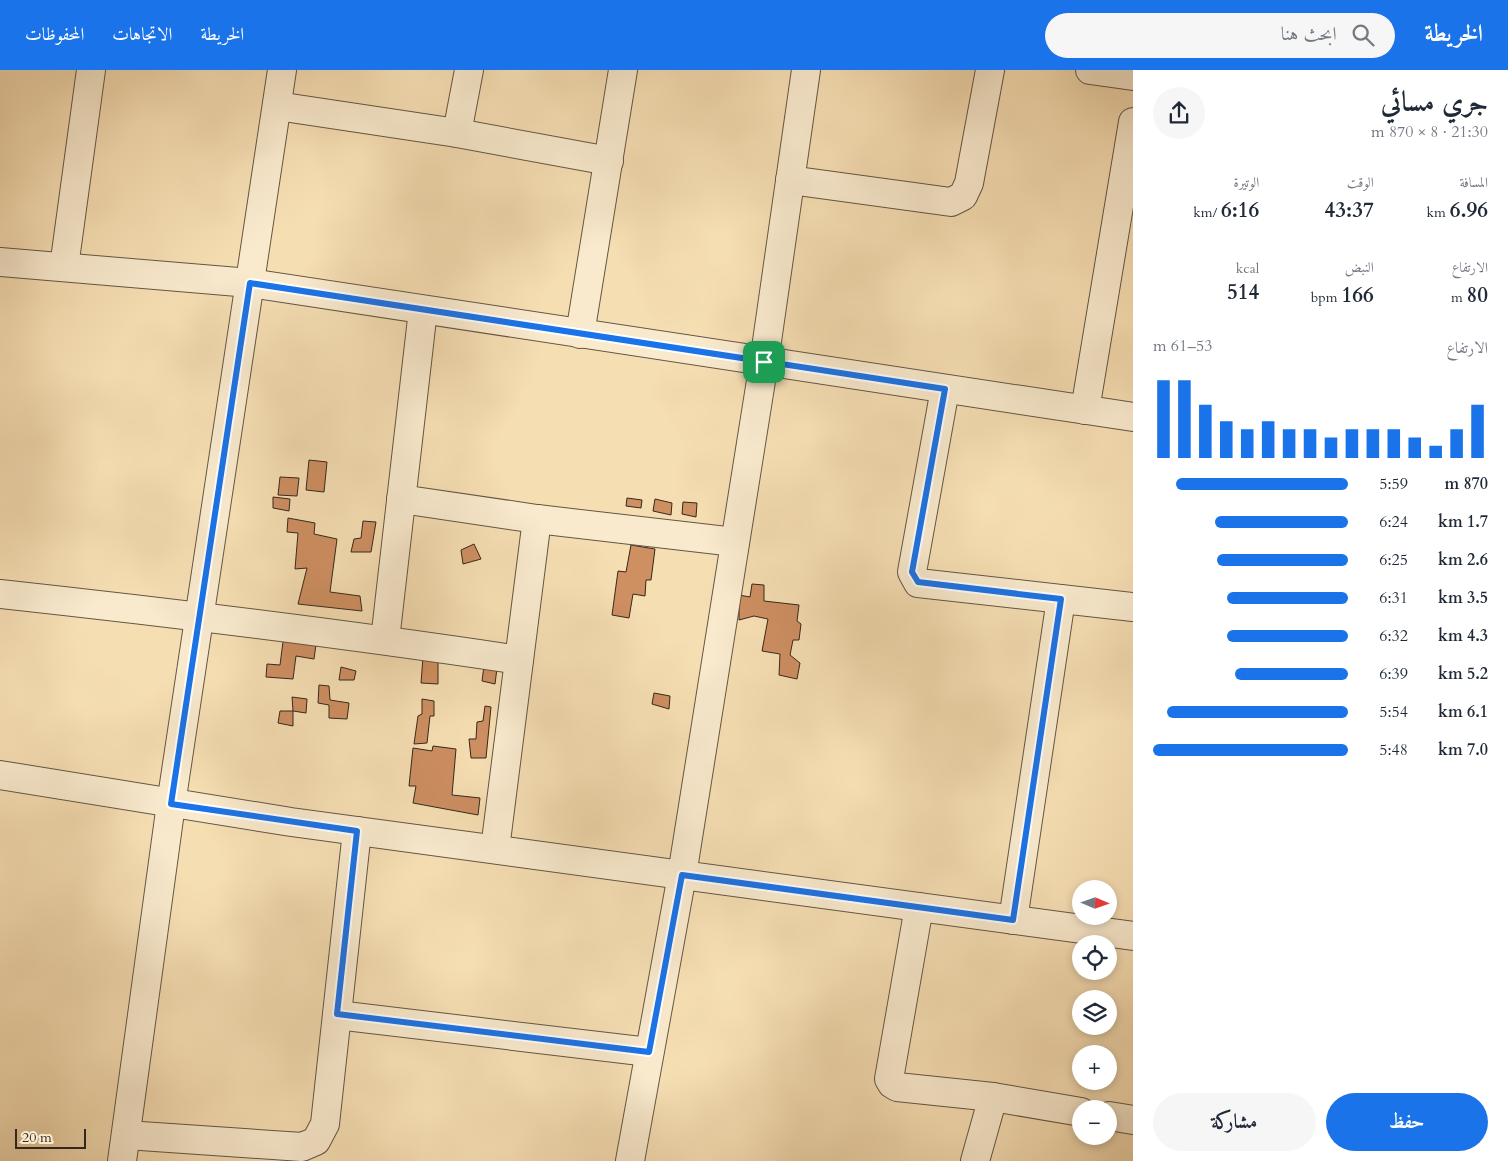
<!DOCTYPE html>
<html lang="ar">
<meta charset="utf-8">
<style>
:root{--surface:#fff;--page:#f6f6f7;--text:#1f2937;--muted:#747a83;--accent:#1a73e8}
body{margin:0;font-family:Cardo,Amiri,serif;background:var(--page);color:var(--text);direction:rtl;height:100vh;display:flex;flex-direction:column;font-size:19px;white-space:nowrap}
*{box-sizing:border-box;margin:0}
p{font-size:16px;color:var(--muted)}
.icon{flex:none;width:28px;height:28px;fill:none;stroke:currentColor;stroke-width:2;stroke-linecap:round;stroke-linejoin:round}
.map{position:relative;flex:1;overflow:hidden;direction:ltr}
.details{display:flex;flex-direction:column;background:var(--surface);width:375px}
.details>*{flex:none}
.needle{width:32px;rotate:92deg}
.buttons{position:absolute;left:1072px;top:810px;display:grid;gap:10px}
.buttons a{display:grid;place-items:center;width:45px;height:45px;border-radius:50%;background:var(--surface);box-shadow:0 2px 8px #0003;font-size:25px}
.scale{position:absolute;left:15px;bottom:12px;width:71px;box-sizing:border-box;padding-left:5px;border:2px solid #33281f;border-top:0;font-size:14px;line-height:18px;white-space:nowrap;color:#33281f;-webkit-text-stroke:4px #f9eace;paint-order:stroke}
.pin{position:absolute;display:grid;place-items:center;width:42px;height:42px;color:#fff;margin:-21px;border-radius:10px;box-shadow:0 2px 8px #0006}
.round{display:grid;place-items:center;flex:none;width:52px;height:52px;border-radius:26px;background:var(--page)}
.head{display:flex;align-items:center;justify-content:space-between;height:85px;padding:0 20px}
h1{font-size:28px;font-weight:700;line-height:38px}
.metrics{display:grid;grid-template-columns:repeat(3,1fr);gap:8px;height:85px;padding:5px 20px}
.metrics div{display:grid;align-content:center}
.metrics b{font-size:21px;font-weight:700}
.metrics small{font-size:14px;font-weight:400}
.metrics p{font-size:14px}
.chart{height:140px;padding:10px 20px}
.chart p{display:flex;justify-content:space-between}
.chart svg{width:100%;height:90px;margin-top:5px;stroke:var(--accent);stroke-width:6}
.button{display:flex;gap:10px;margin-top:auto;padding:10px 20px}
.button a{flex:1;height:58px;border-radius:30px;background:var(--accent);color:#fff;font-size:20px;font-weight:700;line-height:58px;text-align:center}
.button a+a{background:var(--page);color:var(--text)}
ul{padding:0 20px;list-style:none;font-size:16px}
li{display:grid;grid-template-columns:80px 60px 1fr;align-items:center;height:38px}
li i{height:12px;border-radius:6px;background:var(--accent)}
header{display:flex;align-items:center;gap:30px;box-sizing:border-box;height:70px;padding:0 25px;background:var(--accent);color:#fff}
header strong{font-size:24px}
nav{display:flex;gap:28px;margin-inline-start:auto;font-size:18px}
.search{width:350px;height:45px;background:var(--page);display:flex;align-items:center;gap:12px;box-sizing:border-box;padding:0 18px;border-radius:28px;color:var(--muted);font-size:19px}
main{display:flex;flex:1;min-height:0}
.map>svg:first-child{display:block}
.building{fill:#ce8f61;stroke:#33281f}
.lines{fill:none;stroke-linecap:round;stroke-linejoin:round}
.minor-casing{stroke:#645644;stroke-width:30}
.minor{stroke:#f9eace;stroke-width:28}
.route-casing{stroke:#fff;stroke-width:10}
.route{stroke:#1a73e8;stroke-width:6}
</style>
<header>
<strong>الخريطة</strong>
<div class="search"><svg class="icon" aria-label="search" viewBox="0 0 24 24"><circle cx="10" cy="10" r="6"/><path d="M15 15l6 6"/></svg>ابحث هنا</div>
<nav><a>الخريطة</a><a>الاتجاهات</a><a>المحفوظات</a></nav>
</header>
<main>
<section class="details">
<div class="head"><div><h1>جري مسائي</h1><p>21:30 · 8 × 870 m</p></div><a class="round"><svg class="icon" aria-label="share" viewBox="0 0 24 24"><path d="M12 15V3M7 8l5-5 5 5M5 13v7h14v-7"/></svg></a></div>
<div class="metrics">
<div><p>المسافة</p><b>6.96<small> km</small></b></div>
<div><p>الوقت</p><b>43:37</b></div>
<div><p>الوتيرة</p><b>6:16<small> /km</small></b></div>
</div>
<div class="metrics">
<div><p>الارتفاع</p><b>80<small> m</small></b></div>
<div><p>النبض</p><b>166<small> bpm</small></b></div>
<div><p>kcal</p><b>514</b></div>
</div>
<div class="chart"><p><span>الارتفاع</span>53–61 m</p>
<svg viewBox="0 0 160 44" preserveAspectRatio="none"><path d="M5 44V6M15 44V6M25 44V18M35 44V26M45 44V30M55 44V26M65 44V30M75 44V30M85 44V34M95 44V30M105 44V30M115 44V30M125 44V34M135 44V38M145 44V30M155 44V18"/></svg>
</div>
<ul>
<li><b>870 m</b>5:59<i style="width:88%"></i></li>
<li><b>1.7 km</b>6:24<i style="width:68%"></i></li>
<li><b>2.6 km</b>6:25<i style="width:67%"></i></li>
<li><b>3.5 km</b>6:31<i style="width:62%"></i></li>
<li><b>4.3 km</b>6:32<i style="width:62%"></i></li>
<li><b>5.2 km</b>6:39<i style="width:58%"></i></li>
<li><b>6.1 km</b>5:54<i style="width:93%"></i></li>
<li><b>7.0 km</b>5:48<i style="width:100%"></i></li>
</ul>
<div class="button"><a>حفظ</a><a>مشاركة</a></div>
</section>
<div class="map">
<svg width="1133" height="1091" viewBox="0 0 1133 1091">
<rect width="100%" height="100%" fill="#f6deb3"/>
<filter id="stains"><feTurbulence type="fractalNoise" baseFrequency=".004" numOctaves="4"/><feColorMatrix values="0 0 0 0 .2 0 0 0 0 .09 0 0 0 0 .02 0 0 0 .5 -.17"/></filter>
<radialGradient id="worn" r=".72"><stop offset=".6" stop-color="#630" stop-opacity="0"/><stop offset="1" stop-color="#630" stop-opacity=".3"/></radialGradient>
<g class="building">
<path d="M309,390L327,392L324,422L306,420Z"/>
<path d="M280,407L299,408L297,426L278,425Z"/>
<path d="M273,427L290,429L289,441L273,438Z"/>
<path d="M627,428L642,430L641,438L626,436Z"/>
<path d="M655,429L672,433L671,445L653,441Z"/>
<path d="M683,432L697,433L696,447L682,444Z"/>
<path d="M288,448L315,453L314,464L337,469L330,522L360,526L362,541L298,534L307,498L295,499L298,463L287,462Z"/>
<path d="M363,451L376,452L371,482H351L354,469L361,468Z"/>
<path d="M474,474L481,489L463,494L461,480Z"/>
<path d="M631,475L655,479L651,510H646L645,526L633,524L629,548L612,545L618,501L626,502Z"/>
<path d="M752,514L764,515V531L799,535L797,551L801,554L799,570H793L790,585L800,593L797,609L779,605L780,584L762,581L768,549L754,546L739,550V525L750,527Z"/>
<path d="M284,564L317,567L314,589L296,586L293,609L266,607L267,594L280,595Z"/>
<path d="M423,587L438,588V614L421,613Z"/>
<path d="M484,596L497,598L495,614L482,611Z"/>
<path d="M341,597L356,601L354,610H339Z"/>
<path d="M319,615L329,616L330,630L349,633L347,649L329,648V635L318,633Z"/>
<path d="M654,623L670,626L669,639L652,634Z"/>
<path d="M292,627L307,629L306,643L293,641Z"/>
<path d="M422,629L434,631V646H430L427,673L414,674L418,646L422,644Z"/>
<path d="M485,636L491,637L486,688H471L469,669H476L477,652L483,651Z"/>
<path d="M280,641H293V656L278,653Z"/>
<path d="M433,676L456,679L452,725L480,728L478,745L413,733L416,716H409L413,678L432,681Z"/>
</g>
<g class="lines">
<g class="minor-casing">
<g id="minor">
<path d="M1090,0L1133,6"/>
<path d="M277,36L457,63L609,91"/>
<path d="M457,63L469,0"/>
<path d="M790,110L951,132L963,126L969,113L990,0"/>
<path d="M0,192L250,213L1133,347"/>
<path d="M64,197L91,0"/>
<path d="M580,264L623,0"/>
<path d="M945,319L912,502L918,513L1133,537"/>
<path d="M1085,340L1133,52"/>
<path d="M401,429L537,449L735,472"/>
<path d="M0,524C174,543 346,564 519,590"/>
<path d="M385,570L423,240"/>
<path d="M0,705L291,752L1133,866"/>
<path d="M495,779L537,449"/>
<path d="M919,837L889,1009L892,1014L897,1017L993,1027L1081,1042"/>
<path d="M1013,850L1061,529"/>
<path d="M337,945L649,982"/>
<path d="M1109,1046L1133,1050"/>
<path d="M126,1065L302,1077L316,1071L325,1054L357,761"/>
<path d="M122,1091L171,734L282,0"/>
<path d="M630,1091L682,805L764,292L806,0"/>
<path d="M975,1091L993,1027"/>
</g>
</g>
<use href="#minor" class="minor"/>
</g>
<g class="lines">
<g class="route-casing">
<path id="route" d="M250,213L945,319L912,502L918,512L1061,529L1013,850L682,805L649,982L337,944L357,761L171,734Z"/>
</g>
<use href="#route" class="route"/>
</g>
<rect width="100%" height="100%" filter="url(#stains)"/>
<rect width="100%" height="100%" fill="url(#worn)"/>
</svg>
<div class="buttons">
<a><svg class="needle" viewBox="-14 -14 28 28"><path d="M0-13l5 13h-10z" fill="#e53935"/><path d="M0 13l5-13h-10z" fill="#747a83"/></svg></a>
<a><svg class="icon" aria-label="locate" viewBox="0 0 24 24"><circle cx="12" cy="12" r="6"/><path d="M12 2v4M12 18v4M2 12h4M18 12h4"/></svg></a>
<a><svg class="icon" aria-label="layers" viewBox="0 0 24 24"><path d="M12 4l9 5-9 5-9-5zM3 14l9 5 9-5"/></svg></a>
<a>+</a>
<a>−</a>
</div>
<div class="scale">20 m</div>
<div class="pin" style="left:764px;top:292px;background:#1e9e55"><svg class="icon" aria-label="arrive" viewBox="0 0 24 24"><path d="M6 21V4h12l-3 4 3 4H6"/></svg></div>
</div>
</main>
